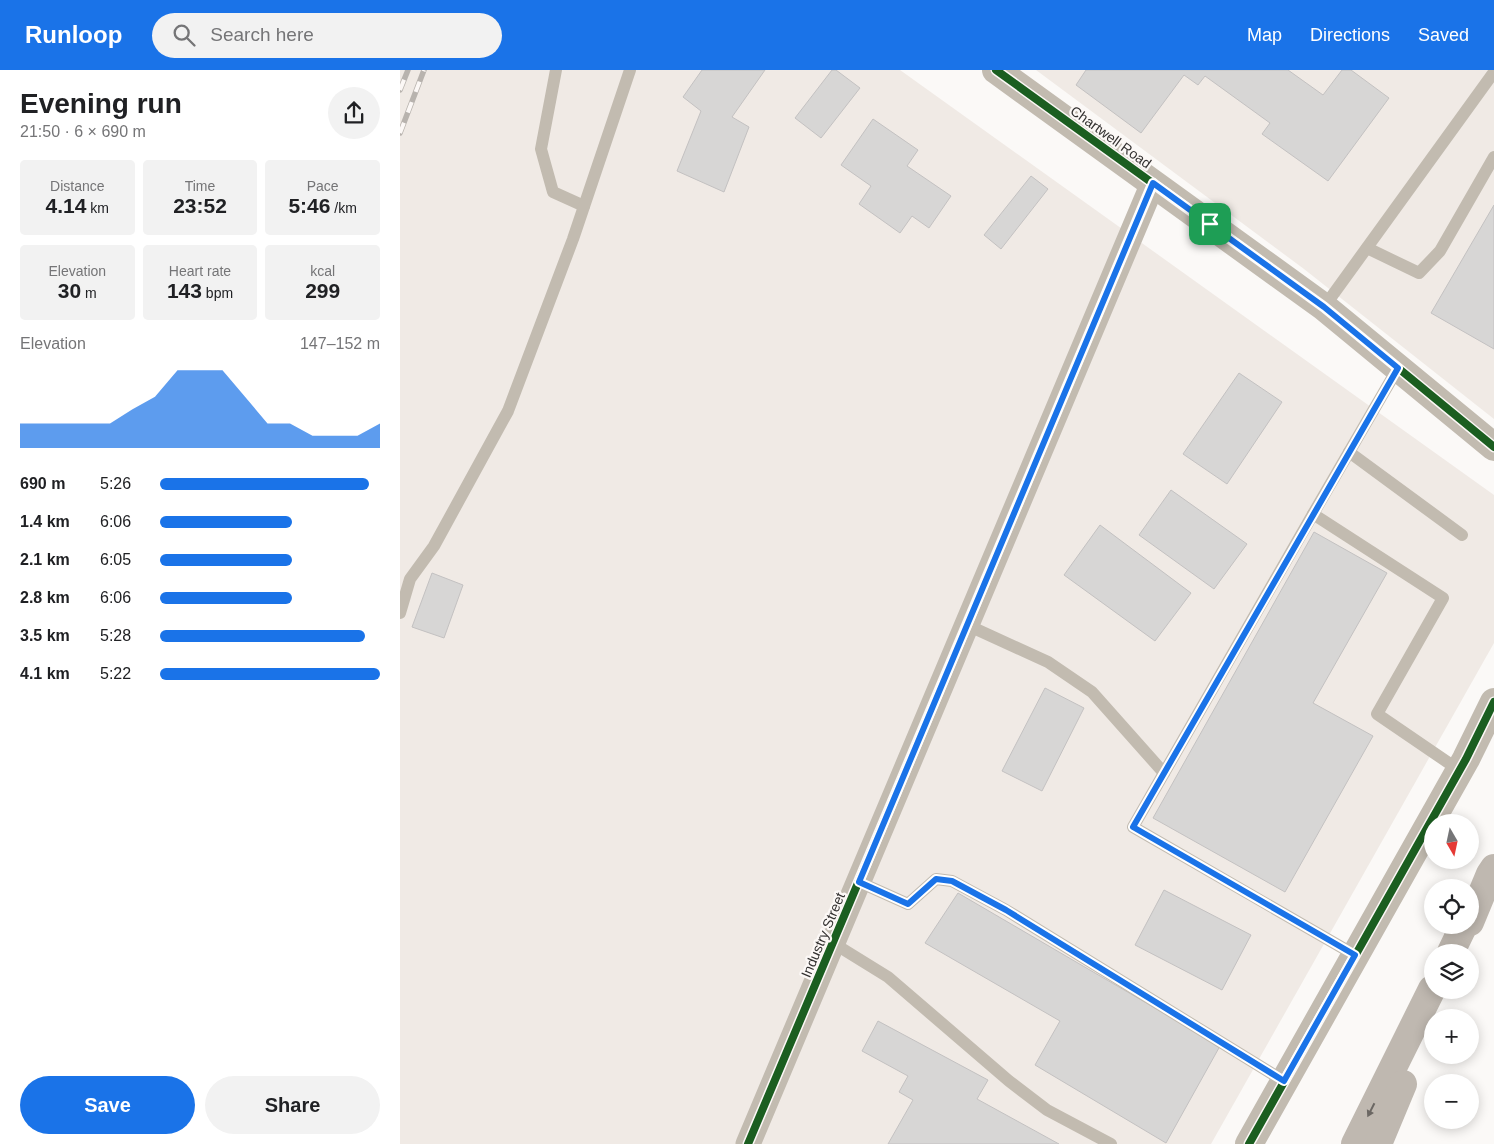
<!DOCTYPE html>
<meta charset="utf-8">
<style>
:root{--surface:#fff;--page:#f2f2f2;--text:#202124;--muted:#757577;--accent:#1a73e8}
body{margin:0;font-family:Helvetica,sans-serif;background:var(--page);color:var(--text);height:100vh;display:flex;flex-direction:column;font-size:19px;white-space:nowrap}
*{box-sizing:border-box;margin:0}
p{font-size:16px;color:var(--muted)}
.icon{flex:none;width:28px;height:28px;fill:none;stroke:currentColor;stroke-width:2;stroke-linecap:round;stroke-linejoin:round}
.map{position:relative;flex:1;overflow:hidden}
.side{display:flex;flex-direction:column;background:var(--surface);width:400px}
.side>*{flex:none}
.needle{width:32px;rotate:171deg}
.tools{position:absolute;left:1024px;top:744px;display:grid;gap:10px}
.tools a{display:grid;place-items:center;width:55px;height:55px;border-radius:50%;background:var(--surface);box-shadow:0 2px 12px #0003;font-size:25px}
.pin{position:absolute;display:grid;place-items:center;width:42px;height:42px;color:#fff;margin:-21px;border-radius:10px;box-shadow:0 2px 8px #0006}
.round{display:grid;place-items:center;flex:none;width:52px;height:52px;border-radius:26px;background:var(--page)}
.head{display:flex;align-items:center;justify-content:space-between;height:85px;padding:0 20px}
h1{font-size:28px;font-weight:700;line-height:38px}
.stats{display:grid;grid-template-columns:repeat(3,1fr);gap:8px;height:85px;padding:5px 20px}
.stats div{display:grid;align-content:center;border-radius:5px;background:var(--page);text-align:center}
.stats b{font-size:21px;font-weight:700}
.stats small{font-size:14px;font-weight:400}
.stats p{font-size:14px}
.chart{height:140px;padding:10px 20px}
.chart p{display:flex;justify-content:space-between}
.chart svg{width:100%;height:90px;margin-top:5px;fill:var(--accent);opacity:.7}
.primary-button{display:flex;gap:10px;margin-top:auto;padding:10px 20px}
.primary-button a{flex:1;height:58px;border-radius:30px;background:var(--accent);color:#fff;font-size:20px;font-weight:700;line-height:58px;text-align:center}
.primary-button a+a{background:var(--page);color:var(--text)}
ul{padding:0 20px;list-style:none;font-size:16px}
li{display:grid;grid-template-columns:80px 60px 1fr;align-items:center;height:38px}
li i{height:12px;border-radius:6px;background:var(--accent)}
header{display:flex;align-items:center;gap:30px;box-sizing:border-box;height:70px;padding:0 25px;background:var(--accent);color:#fff}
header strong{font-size:24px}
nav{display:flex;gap:28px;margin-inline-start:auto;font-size:18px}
.search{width:350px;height:45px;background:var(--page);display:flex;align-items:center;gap:12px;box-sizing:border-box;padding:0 18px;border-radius:28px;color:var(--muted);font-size:19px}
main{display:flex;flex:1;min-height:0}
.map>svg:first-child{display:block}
.built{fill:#f0eae5}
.building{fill:#d7d6d5;stroke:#c3c1c1}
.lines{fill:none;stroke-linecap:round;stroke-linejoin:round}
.service{stroke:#c2bbb0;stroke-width:12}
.minor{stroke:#c2bbb0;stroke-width:25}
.tertiary{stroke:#c2bbb0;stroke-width:28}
.motorway{stroke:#bfb8b0;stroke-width:28}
.rail-casing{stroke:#b8b3ae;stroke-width:5.5}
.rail{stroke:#fcf8f6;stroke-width:4;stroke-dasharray:11;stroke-linecap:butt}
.cycleway-casing{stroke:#fcf8f6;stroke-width:11}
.cycleway{stroke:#1b5e20;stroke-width:8}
.oneway{fill:#6b6763}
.route-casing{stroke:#fff;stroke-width:10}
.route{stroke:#1a73e8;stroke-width:6}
.labels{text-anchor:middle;stroke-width:4.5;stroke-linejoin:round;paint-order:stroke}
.street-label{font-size:14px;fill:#333130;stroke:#fcf8f6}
</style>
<header>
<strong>Runloop</strong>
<div class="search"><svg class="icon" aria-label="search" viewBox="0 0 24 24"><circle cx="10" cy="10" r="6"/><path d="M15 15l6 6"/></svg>Search here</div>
<nav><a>Map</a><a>Directions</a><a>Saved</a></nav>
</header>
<main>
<section class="side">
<div class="head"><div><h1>Evening run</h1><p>21:50 · 6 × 690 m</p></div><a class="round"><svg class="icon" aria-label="share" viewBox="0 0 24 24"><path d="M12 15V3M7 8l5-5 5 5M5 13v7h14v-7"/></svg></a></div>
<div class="stats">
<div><p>Distance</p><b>4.14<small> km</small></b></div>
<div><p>Time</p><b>23:52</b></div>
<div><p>Pace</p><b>5:46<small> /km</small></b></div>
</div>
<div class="stats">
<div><p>Elevation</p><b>30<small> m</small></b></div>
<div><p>Heart rate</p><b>143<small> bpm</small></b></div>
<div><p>kcal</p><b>299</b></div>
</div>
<div class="chart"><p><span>Elevation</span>147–152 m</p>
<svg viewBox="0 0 160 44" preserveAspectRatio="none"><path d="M0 44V32L10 32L20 32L30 32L40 32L50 25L60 19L70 6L80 6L90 6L100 19L110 32L120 32L130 38L140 38L150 38L160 32V44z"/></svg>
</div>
<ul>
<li><b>690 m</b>5:26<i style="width:95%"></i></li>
<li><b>1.4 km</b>6:06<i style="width:60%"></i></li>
<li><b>2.1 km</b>6:05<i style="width:60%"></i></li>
<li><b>2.8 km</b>6:06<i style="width:60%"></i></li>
<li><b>3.5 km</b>5:28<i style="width:93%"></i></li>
<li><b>4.1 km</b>5:22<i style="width:100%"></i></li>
</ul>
<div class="primary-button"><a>Save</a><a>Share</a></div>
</section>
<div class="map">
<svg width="1094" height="1074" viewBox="0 0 1094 1074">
<rect width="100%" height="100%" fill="#fbf9f7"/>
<g class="built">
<path d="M0,0H500L1094,425V573L811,1074H0Z"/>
<path d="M636,0H1094V349L904,199Z"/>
</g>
<g class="building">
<path d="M302,0H365L332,47L349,57L324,122L277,101L301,41L283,27Z"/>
<path d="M432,0H436L460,18L421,68L395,48Z"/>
<path d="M686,0H888L923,25L942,0H951L989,28L928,111L862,64L870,53L805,6L798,15L784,5L741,63L676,15Z"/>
<path d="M473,49L518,80L507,96L551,126L529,158L512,146L500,163L459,134L471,116L441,95Z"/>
<path d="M631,106L648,119L601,179L584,165Z"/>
<path d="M1094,135V279L1031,243Z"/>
<path d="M839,303L882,332L827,414L783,384Z"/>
<path d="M771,420L847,474L814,519L739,465Z"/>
<path d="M700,455L791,523L755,571L664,505Z"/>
<path d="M914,462L987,503L913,633L973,666L885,822L753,748Z"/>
<path d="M32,503L63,515L44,568L12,557Z"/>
<path d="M645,618L684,638L642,721L602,701Z"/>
<path d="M764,820L851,865L822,920L735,875Z"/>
<path d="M558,823L820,976L766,1073L635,995L660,951L525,873Z"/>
<path d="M478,951L588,1010L577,1029L659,1074H488L513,1030L499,1022L508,1006L462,981Z"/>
</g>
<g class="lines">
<g class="service">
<path d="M156,0L141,79L153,122L184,136"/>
<path d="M967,178L1019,203L1040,181L1094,87"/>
<path d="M924,237L1094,2"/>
<path d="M998,298L913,444L1043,528L977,644L1059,700"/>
<path d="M949,382L1062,465"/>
<path d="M913,444L733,757L955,885"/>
<path d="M0,543L10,509L34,476L108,341L173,169L230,0"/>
<path d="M567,555L648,592L692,622L764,703"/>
<path d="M459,812L508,834L536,809L552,811L606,840L884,1011"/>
<path d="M433,873L488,907L609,1011L647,1040L711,1074"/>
</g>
<path class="minor" d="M348,1074L753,113"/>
<g class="tertiary">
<path d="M596,0L924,237L1094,377"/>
<path d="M849,1074L1066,689L1094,632"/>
</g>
<g class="motorway">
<path d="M1070,852L1090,804L1094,798"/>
<path d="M1051,882L1064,855"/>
<path d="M955,1074L1032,919"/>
<path d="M978,1074L1003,1014"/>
</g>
<g class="rail-casing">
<g id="rail">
<path d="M0,20L8,0"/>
<path d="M0,63L24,0"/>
</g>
</g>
<use href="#rail" class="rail"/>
<g class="cycleway-casing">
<g id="cycleway">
<path d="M596,0L924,237L1094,377"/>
<path d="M348,1074L753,113"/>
<path d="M849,1074L1066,689L1094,632"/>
</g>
</g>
<use href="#cycleway" class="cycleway"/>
</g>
<defs><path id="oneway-solid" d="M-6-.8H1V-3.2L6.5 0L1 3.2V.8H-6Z" transform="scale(1.25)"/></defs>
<use class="oneway" href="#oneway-solid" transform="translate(971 1040) rotate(117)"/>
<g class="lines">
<g class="route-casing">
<path id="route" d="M753,113L924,237L998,298L733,757L955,885L884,1011L606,840L552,811L536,809L508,834L459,812Z"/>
</g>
<use href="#route" class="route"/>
</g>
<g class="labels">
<g class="street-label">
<text transform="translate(711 67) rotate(36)" y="5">Chartwell Road</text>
<text transform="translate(423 865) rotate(-67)" y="5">Industry Street</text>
</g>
</g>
</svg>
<div class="tools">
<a><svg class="needle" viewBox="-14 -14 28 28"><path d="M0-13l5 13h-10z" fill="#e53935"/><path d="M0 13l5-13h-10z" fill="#757577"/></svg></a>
<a><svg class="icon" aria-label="locate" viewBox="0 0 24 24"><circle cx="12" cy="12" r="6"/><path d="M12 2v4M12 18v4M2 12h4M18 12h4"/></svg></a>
<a><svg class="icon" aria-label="layers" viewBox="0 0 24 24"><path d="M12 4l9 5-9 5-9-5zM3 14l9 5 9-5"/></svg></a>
<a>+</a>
<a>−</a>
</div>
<div class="pin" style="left:810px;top:154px;background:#1e9e55"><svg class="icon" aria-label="arrive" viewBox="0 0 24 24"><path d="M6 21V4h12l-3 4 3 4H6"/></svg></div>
</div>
</main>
